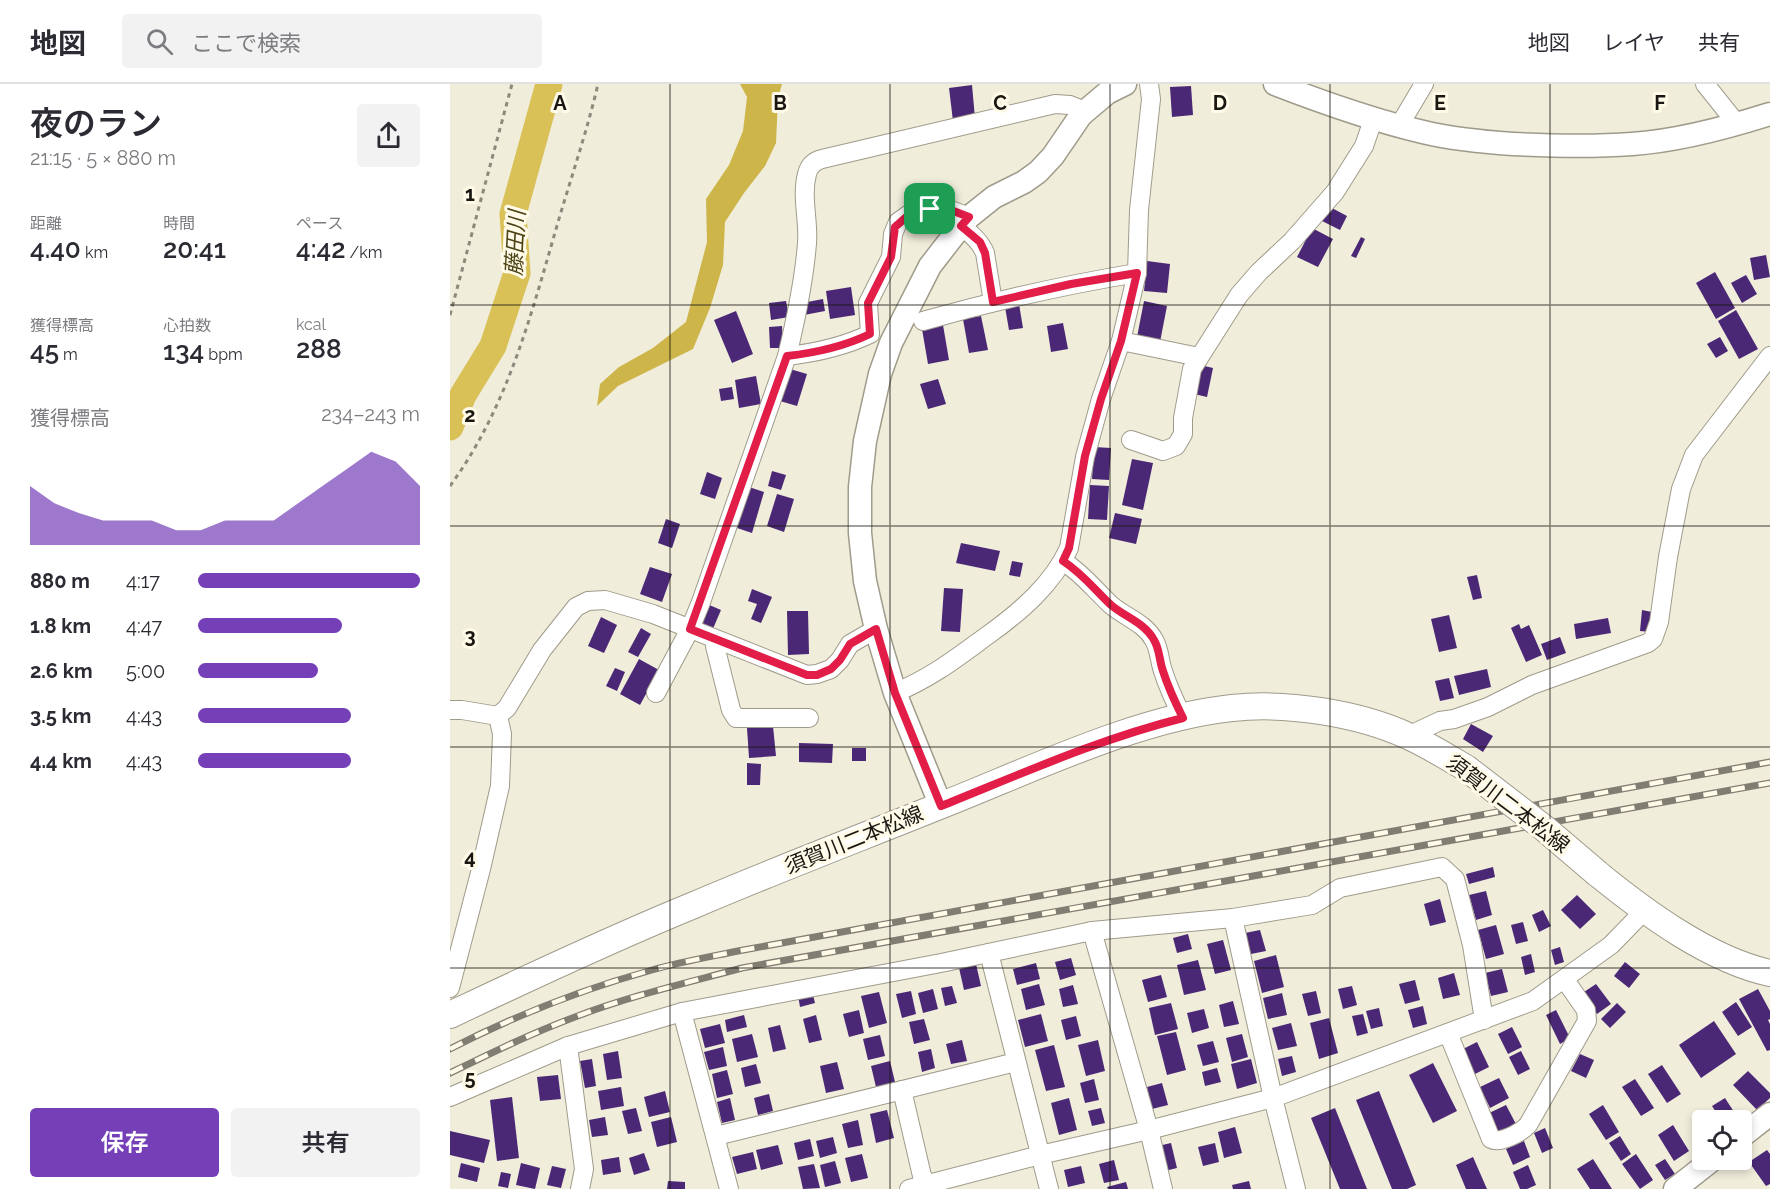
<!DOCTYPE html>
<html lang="ja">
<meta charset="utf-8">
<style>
:root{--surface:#fff;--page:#f2f2f3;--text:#2b2b33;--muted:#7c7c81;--line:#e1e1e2;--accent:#7540b7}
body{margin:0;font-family:Raleway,"Noto Sans JP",sans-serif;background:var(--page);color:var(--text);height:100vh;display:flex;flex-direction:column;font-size:22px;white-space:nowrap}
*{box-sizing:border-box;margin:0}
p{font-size:20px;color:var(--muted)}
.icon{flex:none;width:33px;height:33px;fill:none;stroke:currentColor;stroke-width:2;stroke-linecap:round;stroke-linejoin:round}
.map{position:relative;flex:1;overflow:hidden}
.side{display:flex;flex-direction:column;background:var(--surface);width:450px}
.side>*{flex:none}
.tools{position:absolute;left:1242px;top:1026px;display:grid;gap:12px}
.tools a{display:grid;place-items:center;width:60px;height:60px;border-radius:6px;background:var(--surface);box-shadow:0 3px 9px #0003;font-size:30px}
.pin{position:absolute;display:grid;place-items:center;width:51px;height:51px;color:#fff;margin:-26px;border-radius:12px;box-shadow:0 3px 9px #0006}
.round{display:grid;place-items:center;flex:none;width:63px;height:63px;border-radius:6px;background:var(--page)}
.headline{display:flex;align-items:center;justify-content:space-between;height:102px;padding:0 30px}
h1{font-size:33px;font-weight:600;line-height:45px}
.metrics{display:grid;grid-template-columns:repeat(3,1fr);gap:9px;height:102px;padding:6px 30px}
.metrics div{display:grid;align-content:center}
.metrics b{font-size:26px;font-weight:600}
.metrics small{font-size:16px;font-weight:400}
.metrics p{font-size:16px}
.chart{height:168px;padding:12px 30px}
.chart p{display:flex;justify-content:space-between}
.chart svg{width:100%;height:108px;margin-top:6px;fill:var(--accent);opacity:.7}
.primary-button{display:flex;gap:12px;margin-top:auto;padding:12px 30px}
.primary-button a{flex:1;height:69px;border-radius:6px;background:var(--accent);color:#fff;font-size:24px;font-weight:600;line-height:69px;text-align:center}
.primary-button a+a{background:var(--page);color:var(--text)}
ul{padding:0 30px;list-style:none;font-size:20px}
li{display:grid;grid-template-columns:96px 72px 1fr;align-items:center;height:45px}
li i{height:15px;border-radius:8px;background:var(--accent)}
header{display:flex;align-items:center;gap:36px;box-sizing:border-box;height:84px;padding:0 30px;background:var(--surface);border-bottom:2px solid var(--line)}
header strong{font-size:28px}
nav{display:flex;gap:33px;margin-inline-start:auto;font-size:21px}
.search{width:420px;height:54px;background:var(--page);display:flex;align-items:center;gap:15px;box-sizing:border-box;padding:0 21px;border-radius:6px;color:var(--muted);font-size:22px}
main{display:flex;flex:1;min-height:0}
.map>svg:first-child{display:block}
.forest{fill:#cdb54a}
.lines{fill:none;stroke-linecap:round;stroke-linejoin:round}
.river{stroke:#d9c157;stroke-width:27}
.building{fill:#4a2876}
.minor-casing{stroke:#9f9b8a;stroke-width:20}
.tertiary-casing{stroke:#9f9b8a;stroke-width:25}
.secondary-casing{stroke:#9f9b8a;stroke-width:28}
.path{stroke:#8c897d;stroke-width:3;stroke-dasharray:4.5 4.5;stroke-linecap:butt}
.minor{stroke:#fff;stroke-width:18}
.tertiary{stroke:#fff;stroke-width:22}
.secondary{stroke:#fff;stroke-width:26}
.rail-casing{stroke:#807d72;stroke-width:7}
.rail{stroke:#fffbe8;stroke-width:4.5;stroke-dasharray:14;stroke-linecap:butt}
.secondary-bridge-casing{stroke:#9f9b8a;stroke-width:28;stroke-linecap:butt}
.secondary-bridge{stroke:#fff;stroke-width:26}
.route-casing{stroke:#fff;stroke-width:12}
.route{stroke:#e11d48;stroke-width:8}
.grid{fill:none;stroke:#191711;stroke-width:1.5;stroke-opacity:0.55}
.labels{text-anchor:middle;stroke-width:6;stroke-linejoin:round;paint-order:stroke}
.street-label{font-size:21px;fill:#191711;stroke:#fffbe8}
.water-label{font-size:22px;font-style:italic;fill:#4e4418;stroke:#fffbe8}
.grid-label{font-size:20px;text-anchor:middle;font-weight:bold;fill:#191711;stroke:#fffbe8;stroke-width:6;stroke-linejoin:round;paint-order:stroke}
</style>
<header>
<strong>地図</strong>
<div class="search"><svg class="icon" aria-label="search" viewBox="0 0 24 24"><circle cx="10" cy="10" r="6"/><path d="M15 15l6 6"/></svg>ここで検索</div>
<nav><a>地図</a><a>レイヤ</a><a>共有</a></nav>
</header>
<main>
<section class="side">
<div class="headline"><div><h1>夜のラン</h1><p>21:15 · 5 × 880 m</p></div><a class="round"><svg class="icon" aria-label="share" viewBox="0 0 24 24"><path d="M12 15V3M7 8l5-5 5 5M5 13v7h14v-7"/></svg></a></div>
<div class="metrics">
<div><p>距離</p><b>4.40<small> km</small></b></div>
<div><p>時間</p><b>20:41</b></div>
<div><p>ペース</p><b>4:42<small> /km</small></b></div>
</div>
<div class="metrics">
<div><p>獲得標高</p><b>45<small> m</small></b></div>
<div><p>心拍数</p><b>134<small> bpm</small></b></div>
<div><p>kcal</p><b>288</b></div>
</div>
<div class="chart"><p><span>獲得標高</span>234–243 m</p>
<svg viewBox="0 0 160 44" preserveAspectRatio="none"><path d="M0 44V20L10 27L20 31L30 34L40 34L50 34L60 38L70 38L80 34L90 34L100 34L110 27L120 20L130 13L140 6L150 10L160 20V44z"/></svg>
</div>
<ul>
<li><b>880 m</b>4:17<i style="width:100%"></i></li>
<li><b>1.8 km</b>4:47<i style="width:65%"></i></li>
<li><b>2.6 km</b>5:00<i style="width:54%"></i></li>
<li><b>3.5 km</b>4:43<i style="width:69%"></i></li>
<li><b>4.4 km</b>4:43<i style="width:69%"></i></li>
</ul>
<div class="primary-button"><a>保存</a><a>共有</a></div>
</section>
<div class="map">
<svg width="1320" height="1105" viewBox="0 0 1320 1105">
<rect width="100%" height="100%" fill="#f1eddb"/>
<path class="forest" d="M290,0H332L328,14L326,59L315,82L294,109L275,138L273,181L260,224L243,265L168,302L147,322L150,300L169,283L203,264L236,238L257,158L256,115L279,81L293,47L297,13Z"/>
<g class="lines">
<path class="river" d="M0,343L13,311L43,262L67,189L63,130L99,0"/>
</g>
<g class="building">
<path d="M522,1L525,34L503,37L499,4Z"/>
<path d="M741,2L743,31L722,33L720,3Z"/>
<path d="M880,123L897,132L890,146L872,137Z"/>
<path d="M862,144L883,155L868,183L847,173Z"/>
<path d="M911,153L915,155L906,174L901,172Z"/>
<path d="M1316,171L1320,193L1304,196L1300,174Z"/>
<path d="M697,177L720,180L717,209L694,207Z"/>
<path d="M1265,188L1285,224L1266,235L1246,199Z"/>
<path d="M1296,191L1307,210L1292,219L1281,199Z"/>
<path d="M401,203L405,231L380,235L376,207Z"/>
<path d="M373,215L375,227L354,231L352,219Z"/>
<path d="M336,217L339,233L321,236L319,219Z"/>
<path d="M694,217L717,222L710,258L687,253Z"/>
<path d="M569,220L573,244L559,246L555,223Z"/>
<path d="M1286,226L1308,265L1289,275L1268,237Z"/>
<path d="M286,227L303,270L282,279L264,236Z"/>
<path d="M531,232L538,266L519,269L513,235Z"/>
<path d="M613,239L618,265L601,268L597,242Z"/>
<path d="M493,241L499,276L478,280L472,245Z"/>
<path d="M332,242L333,264H320L319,243Z"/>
<path d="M1270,253L1278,267L1266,274L1257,260Z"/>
<path d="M750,281L763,284L757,313L744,310Z"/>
<path d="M340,285L357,290L347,322L330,317Z"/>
<path d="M306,292L311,320L289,324L285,296Z"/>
<path d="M488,295L496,320L478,325L470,300Z"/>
<path d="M282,303L284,315L271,317L269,305Z"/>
<path d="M644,363L661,364L659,396L642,395Z"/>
<path d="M682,375L703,379L693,426L672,421Z"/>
<path d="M322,387L336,391L331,406L318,402Z"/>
<path d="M257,388L272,394L265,415L250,410Z"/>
<path d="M640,401L659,402L657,436L638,435Z"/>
<path d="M296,402L314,408L302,449L284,443Z"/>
<path d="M327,410L344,415L334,448L317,442Z"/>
<path d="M665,429L692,435L686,460L659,454Z"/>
<path d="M216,435L230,440L222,464L208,459Z"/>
<path d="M511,459L550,467L545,487L506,479Z"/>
<path d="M562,477L573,479L570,493L559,491Z"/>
<path d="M200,483L222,490L212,518L190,510Z"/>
<path d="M1027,491L1032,514L1023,516L1017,493Z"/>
<path d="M494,504L513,505L510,548L491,547Z"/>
<path d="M302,505L322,513L311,539L301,535L307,520L298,517Z"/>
<path d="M257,520L271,526L262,547L249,541Z"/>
<path d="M1192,526L1202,528L1200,548L1190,547Z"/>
<path d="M337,527H358L359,570L338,571Z"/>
<path d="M999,531L1007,564L989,568L981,535Z"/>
<path d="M151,533L167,541L154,569L138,562Z"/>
<path d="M1158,534L1161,549L1126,555L1124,540Z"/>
<path d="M1069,540L1071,545L1079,541L1092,571L1076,578L1061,544Z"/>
<path d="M191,544L201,550L188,573L178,568Z"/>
<path d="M1110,553L1116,569L1097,576L1091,560Z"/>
<path d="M189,575L209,586L190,621L170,610Z"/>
<path d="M165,584L175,588L167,607L156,602Z"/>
<path d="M1037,585L1041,603L1009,611L1004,592Z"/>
<path d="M999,594L1004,614L990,617L985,597Z"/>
<path d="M1021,640L1043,652L1033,668L1013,655Z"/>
<path d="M323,642L326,672L299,674L297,644Z"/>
<path d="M349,659L383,660L382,679L349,678Z"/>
<rect x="402" y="664" width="14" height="13"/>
<path d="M297,679L311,680L310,701H297Z"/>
<path d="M1043,783L1045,793L1019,800L1016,790Z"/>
<path d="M1036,807L1042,831L1026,836L1019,811Z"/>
<path d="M1127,811L1146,830L1130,845L1111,826Z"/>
<path d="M990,815L996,838L980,842L974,820Z"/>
<path d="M1093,826L1101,842L1089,848L1082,831Z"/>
<path d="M1073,838L1078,857L1066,860L1061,841Z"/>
<path d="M1046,841L1054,870L1036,875L1028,846Z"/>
<path d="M810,846L816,867L801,870L795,849Z"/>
<path d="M738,850L742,865L727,869L723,854Z"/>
<path d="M773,856L781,886L765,890L757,860Z"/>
<path d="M1110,863L1114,878L1105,881L1101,866Z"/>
<path d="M1081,870L1085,888L1075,891L1071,873Z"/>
<path d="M826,871L834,903L812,909L804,877Z"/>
<path d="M621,874L626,891L610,896L605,878Z"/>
<path d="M748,876L756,906L734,911L727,881Z"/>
<path d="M1175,878L1190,890L1179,904L1164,892Z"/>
<path d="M586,879L590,895L567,901L563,885Z"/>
<path d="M526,880L531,902L514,906L509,884Z"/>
<path d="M1052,885L1058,908L1041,912L1035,889Z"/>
<path d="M1004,889L1010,911L993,915L988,894Z"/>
<path d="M711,891L717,913L698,918L692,896Z"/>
<path d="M965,896L970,916L955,920L949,900Z"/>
<path d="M589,900L595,921L576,926L571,905Z"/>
<path d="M1146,900L1161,920L1147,930L1131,910Z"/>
<path d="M623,901L628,920L613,923L609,905Z"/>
<path d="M502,902L507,919L495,922L491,904Z"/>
<path d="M902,902L907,921L893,925L888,905Z"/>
<path d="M483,905L488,925L473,929L468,909Z"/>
<path d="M1308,905L1320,927V935L1318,936L1320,940V966L1317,967L1289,915Z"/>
<path d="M362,907L365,919L350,923L348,911Z"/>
<path d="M461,907L466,930L452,934L446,910Z"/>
<path d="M866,907L871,929L858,932L852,910Z"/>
<path d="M429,908L437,939L419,944L411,912Z"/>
<path d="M832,909L837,931L818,935L813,914Z"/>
<path d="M783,917L789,940L774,943L769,921Z"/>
<path d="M1286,918L1302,943L1288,952L1272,928Z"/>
<path d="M721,919L728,945L705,951L699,924Z"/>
<path d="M1167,919L1176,928L1160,944L1151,935Z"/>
<path d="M973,922L977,940L963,944L958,926Z"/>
<path d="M929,924L933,942L921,945L916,927Z"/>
<path d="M754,925L759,944L742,949L737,929Z"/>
<path d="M409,926L414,949L399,953L393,930Z"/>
<path d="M1106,926L1120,954L1110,960L1096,931Z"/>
<path d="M591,930L598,957L575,963L568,936Z"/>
<path d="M913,930L918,949L907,952L902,932Z"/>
<path d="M294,931L297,943L277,948L275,936Z"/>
<path d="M366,931L372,956L359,959L353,935Z"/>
<path d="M626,932L631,952L616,956L611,936Z"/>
<path d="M879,934L888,969L869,975L860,939Z"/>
<path d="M474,935L480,956L464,960L459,938Z"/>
<path d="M1264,937L1286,970L1251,994L1229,961Z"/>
<path d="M841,939L847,962L828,966L822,944Z"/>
<path d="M270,940L275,959L255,964L250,945Z"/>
<path d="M330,941L336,965L323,968L318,944Z"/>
<path d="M1062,943L1072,963L1058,970L1048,950Z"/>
<path d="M726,948L736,986L717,991L707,952Z"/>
<path d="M302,950L308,973L287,978L282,955Z"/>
<path d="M792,950L798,973L782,978L776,954Z"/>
<path d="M430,951L435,972L418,976L413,955Z"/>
<path d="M512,956L517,977L501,980L496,960Z"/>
<path d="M648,956L655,987L636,992L628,961Z"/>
<path d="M763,957L769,978L753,982L747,961Z"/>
<path d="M1027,958L1039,983L1023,991L1011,966Z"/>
<path d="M604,961L615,1003L596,1007L585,966Z"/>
<path d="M273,963L277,982L259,986L254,968Z"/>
<path d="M481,965L485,984L472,988L468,968Z"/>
<path d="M168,967L172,994L157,996L153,970Z"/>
<path d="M1071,967L1080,985L1068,991L1059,973Z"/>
<path d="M1130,970L1144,976L1136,994L1121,987Z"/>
<path d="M842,972L846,988L832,992L828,975Z"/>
<path d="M142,975L146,1002L135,1004L130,977Z"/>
<path d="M801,975L807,999L787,1005L781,980Z"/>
<path d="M440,977L445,998L426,1003L421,982Z"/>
<path d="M387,978L394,1005L376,1009L370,982Z"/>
<path d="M983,979L1007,1027L983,1039L959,991Z"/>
<path d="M306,980L311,999L295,1003L291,984Z"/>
<path d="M1212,981L1231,1010L1217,1019L1198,990Z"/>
<path d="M767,984L771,998L755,1002L752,988Z"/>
<path d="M277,986L283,1010L267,1014L262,990Z"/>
<path d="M1298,987L1320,1009V1014L1307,1026L1283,1001Z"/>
<path d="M108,991L111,1015L90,1017L87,993Z"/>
<path d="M1049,994L1059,1014L1040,1024L1030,1003Z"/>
<path d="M644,995L649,1016L635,1019L630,999Z"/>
<path d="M1185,995L1204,1024L1191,1032L1172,1003Z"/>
<path d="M712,999L718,1021L702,1025L697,1003Z"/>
<path d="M171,1003L174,1022L151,1026L148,1007Z"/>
<path d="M215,1007L220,1028L199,1033L194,1013Z"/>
<path d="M929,1007L966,1101L957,1105H942L906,1016Z"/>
<path d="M319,1010L323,1027L308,1031L304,1014Z"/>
<path d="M62,1013L69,1074L47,1077L40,1016Z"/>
<path d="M280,1014L285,1036L272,1039L267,1018Z"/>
<path d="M619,1014L627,1046L609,1051L601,1019Z"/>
<path d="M1275,1014L1286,1031L1278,1036H1271L1262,1022Z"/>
<path d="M1056,1021L1067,1042L1048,1052L1037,1030Z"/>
<path d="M1153,1021L1169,1048L1156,1056L1139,1030Z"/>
<path d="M186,1024L192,1047L178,1050L172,1027Z"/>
<path d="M651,1024L655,1039L642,1042L638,1027Z"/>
<path d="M885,1024L917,1105H890L861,1034Z"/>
<path d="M437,1026L444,1054L426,1059L420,1030Z"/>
<path d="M155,1033L158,1051L142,1053L139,1036Z"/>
<path d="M221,1033L227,1058L207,1063L201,1038Z"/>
<path d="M408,1036L413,1061L398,1064L392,1040Z"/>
<path d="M1223,1041L1239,1067L1224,1077L1208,1051Z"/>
<path d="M785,1043L792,1069L774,1074L768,1048Z"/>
<path d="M1095,1044L1103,1064L1092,1069L1084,1049Z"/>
<path d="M0,1047L40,1056L34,1079L0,1071Z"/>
<path d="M1170,1052L1181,1070L1171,1077L1159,1059Z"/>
<path d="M383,1053L387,1069L370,1074L366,1057Z"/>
<path d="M360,1055L364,1072L348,1076L344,1059Z"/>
<path d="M1074,1057L1080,1073L1063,1081L1056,1065Z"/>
<path d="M721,1059L727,1084L715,1087L708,1062Z"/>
<path d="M765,1059L769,1078L753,1082L748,1063Z"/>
<path d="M328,1061L333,1080L311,1086L306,1066Z"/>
<path d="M1317,1066L1320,1070V1100L1316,1102L1299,1078Z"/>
<path d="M303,1068L307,1085L287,1090L282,1073Z"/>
<path d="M194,1069L200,1086L184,1091L179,1074Z"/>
<path d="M412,1070L418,1094L401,1098L395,1074Z"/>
<path d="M1186,1070L1203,1096L1190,1105L1172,1080Z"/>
<path d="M169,1073L171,1088L153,1091L151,1076Z"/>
<path d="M1023,1073L1037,1105H1016L1006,1081Z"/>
<path d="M1143,1075L1162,1105H1140L1127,1085Z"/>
<path d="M1215,1075L1225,1090L1215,1096L1205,1081Z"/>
<path d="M664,1076L669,1096L654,1099L649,1080Z"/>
<path d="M385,1077L391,1099L375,1103L370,1081Z"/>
<path d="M11,1079L30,1084L27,1098L8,1093Z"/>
<path d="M71,1079L90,1084L85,1105L66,1101Z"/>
<path d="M364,1080L370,1104L353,1105L348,1083Z"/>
<path d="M1078,1081L1086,1101L1077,1105H1070L1063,1088Z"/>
<path d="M102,1082L116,1085L111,1104L97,1101Z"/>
<path d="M631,1082L635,1099L618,1103L614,1086Z"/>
<path d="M51,1088L61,1090L58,1104L48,1102Z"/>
<path d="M218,1097L235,1098V1105H217Z"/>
<path d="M799,1097L801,1105H783L782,1101Z"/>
<path d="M676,1098L678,1105H658L657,1103Z"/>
</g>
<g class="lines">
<g class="minor-casing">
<g id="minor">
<path d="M1255,0L1287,40"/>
<path d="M949,42L974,0"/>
<path d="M511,142C521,150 530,157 535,169L543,218"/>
<path d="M473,237C544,217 614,201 687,189"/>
<path d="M671,257L749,273"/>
<path d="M337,272C364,269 395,262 420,250L418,219L441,173L443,150L448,138L462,128L493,123L519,133"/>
<path d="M681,356L713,367L726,362L733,350V334L742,285L789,211L809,188L842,157L885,108L914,62L923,36"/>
<path d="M613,477C633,490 644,505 661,521C675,533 695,539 704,556C710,566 709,576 713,587C718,603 725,618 733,634"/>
<path d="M267,556L265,562L281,626L286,634H359"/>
<path d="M206,609L240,545L251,518L337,272C346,235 354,198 357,159C359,137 351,113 357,90C359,82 364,77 372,75L605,20L620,21L635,27"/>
<path d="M445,609C484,592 505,575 538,551C570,528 603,500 619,464L635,373L651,315L671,257L687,189L689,126L701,15L699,0"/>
<path d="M0,626H12L48,632L57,624L92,566L126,523L138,517L155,516L203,530L357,591L367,590L381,585L390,576L400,560L426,545"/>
<path d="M958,652L990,637L1004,635L1038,623L1082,601L1198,559L1203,555L1209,538L1218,473L1231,405L1244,371L1320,272"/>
<path d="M783,834L823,1014L846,1105"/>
<path d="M642,847L699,1046L713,1105"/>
<path d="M539,869L599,1105"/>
<path d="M0,904L31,785L50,702L52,650L48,632"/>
<path d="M232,928L279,1105"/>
<path d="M998,949L1041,1055C1050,1060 1070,1049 1078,1041L1137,937L1136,926L1115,896"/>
<path d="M118,962L134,1085L130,1105"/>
<path d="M452,1006L472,1092L478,1101"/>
<path d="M0,1013L118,962L232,928L491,879L642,847L783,834L862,821L890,804L992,783L1005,795L1022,861L1034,936"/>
<path d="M266,1052L566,978"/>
<path d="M459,1105L590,1071L699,1046L823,1014L1083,917L1161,861L1195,826"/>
</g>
</g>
<g class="tertiary-casing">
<g id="tertiary">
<path d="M825,0C874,19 922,36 973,48C1002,55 1033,58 1063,60C1103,62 1142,63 1182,60C1228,57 1276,44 1320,30"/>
<path d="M491,722L445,609L426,545L415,497L410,449V403L415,357L430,290L441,259L480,182L511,142L519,133L544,113L574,98L588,88L603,72L631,31L657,9L675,0"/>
<path d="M1292,1052L1320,1030"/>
<path d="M478,1101L480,1105"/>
<path d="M1225,1105L1262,1076"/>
</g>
</g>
<g class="secondary-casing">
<g id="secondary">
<path d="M1148,790C1196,829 1260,876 1320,889"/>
<path d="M0,931C80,893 161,855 244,821C326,786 410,754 492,721C581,686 687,634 782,624C836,618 908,629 958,652C978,661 997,673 1016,684"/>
</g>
</g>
<g class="path">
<path d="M0,231L62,0"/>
<path d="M0,402C60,320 83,223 111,128C124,85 138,43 148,0"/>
</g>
<use href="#minor" class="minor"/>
<use href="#tertiary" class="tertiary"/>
<use href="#secondary" class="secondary"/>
<g class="rail-casing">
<g id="rail">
<path d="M0,965C64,932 133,905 202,886C230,878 259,873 288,867L1320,678"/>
<path d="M0,989C41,969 82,949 125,933C179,912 236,899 292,884L1320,699"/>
</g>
</g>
<use href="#rail" class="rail"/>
<g class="secondary-bridge-casing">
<path id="secondary-bridge" d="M1016,684L1094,744L1148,790"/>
</g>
<use href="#secondary-bridge" class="secondary-bridge"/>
</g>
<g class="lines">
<g class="route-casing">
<path id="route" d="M493,123L519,133L511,142L530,158L535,169L543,218L621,200L687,189L671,257L651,315L635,372L619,464L613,477C633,490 644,505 661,521C675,533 695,539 704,556C710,566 709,576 713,587C718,603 725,618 733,634C649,655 571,690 491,722L445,609L426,545L400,560L390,576L381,585L367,591H357L240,545L337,272C364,269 395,262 420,250L418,219L441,173L445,143L462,128Z"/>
</g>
<use href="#route" class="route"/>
</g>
<path class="grid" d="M220,0V1105M440,0V1105M660,0V1105M880,0V1105M1100,0V1105M0,221H1320M0,442H1320M0,663H1320M0,884H1320"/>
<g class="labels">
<g class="street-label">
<text transform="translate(1058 720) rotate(37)" y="7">須賀川二本松線</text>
<text transform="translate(404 756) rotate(-22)" y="7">須賀川二本松線</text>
</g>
<g class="water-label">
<text transform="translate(65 159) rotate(-87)" y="8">藤田川</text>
</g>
</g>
<g class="grid-label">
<text x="110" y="26">A</text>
<text x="330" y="26">B</text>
<text x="550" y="26">C</text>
<text x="770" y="26">D</text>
<text x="990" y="26">E</text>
<text x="1210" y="26">F</text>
<text x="20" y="117">1</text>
<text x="20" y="338">2</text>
<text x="20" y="559">3</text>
<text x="20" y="780">4</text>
<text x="20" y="1001">5</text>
</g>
</svg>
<div class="tools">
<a><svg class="icon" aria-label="locate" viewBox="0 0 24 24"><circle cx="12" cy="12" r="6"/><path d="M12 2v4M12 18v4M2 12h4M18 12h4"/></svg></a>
</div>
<div class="pin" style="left:480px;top:125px;background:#1e9e55"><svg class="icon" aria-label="arrive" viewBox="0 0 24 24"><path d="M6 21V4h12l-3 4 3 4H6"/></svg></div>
</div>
</main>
